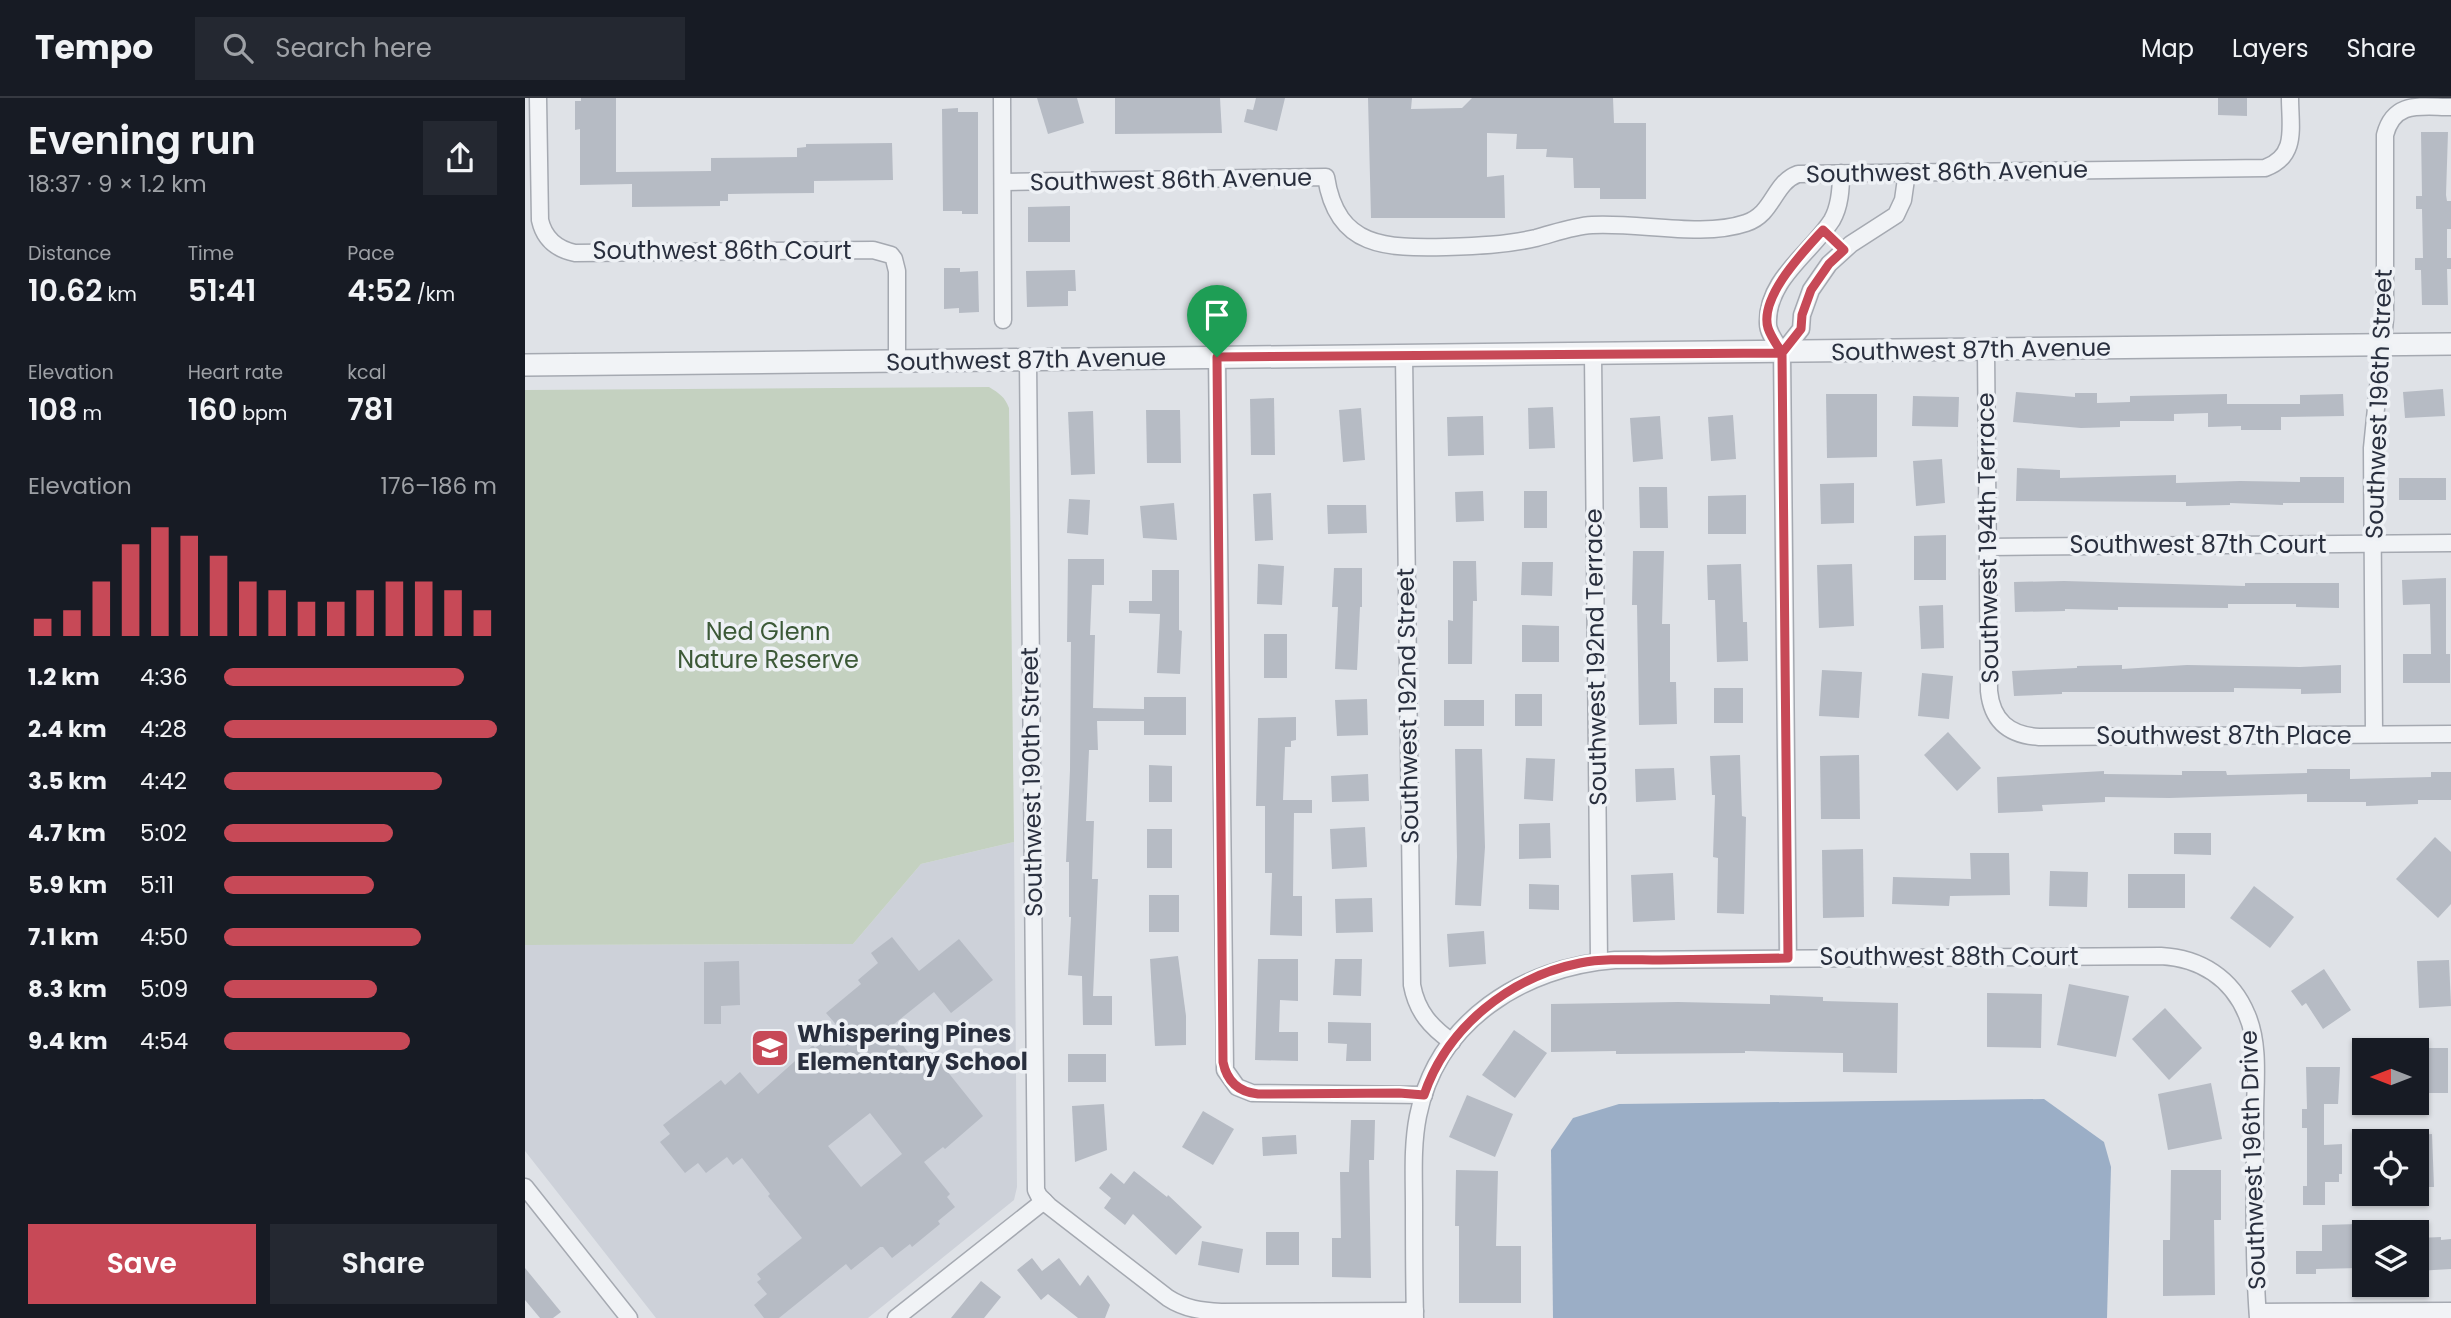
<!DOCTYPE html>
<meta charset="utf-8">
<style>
:root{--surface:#171b24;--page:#242831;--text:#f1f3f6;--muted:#9ea1a6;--line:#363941;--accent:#c74957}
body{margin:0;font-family:Poppins,sans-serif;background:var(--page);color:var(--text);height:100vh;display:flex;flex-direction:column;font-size:26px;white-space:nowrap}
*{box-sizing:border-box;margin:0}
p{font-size:23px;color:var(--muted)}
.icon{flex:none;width:38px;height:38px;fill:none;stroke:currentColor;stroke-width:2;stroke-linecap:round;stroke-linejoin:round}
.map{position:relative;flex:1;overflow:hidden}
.sheet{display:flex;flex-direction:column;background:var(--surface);width:525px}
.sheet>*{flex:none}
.needle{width:46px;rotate:270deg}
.controls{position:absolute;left:1827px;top:940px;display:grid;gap:14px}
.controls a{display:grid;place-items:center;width:77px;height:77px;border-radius:0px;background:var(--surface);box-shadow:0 2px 5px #0004;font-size:35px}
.pin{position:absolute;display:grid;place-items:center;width:60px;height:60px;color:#fff;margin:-72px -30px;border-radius:50% 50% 50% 0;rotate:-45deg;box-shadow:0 0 7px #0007}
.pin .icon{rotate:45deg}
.round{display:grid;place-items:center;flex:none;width:74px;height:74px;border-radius:0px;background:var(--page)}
.headline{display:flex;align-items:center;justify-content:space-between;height:119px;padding:0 28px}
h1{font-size:38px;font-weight:600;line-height:52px}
.metrics{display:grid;grid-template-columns:repeat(3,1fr);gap:10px;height:119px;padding:7px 28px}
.metrics div{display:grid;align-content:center}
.metrics b{font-size:30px;font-weight:600}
.metrics small{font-size:19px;font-weight:400}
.metrics p{font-size:19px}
.chart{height:196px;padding:14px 28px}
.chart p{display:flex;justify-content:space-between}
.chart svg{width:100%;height:126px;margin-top:7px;stroke:var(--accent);stroke-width:6}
.action{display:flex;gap:14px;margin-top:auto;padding:14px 28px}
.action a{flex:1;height:80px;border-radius:0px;background:var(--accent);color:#fff;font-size:28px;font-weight:600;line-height:80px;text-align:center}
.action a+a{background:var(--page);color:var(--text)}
ul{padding:0 28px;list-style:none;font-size:23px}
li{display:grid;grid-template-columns:112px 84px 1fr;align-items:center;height:52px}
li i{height:18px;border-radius:9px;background:var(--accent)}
header{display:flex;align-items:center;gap:42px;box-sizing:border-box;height:98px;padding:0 35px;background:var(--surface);border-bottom:2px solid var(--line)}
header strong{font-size:33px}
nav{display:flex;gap:38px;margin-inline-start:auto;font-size:24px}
.search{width:490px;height:63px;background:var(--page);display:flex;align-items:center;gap:18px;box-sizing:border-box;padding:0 24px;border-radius:0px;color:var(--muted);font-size:26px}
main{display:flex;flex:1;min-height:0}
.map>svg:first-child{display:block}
.built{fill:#cdd1d9}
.green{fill:#c4d1c0}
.water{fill:#9baec6}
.building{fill:#b6bbc4;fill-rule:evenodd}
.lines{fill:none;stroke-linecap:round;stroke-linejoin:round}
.minor-casing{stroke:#a5a9b1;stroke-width:19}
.tertiary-casing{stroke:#a5a9b1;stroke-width:24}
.minor{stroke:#f1f3f6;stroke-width:16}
.tertiary{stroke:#f1f3f6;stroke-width:21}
.route-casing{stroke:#fff;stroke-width:14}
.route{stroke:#c74957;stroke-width:9}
.labels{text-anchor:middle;stroke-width:7;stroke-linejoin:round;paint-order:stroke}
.street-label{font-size:24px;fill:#292f3e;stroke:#eef1f5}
.park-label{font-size:24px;fill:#3c5937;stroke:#eef1f5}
.poi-label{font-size:24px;font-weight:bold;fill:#292f3e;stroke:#eef1f5;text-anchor:start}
</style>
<header>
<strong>Tempo</strong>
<div class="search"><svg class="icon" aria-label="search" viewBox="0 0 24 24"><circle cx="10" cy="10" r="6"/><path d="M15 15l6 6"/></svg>Search here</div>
<nav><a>Map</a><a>Layers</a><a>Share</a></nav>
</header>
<main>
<section class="sheet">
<div class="headline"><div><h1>Evening run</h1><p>18:37 · 9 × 1.2 km</p></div><a class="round"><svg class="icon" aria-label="share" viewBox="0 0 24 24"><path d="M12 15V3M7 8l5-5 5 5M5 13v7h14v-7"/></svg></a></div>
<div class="metrics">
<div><p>Distance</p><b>10.62<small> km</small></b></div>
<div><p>Time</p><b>51:41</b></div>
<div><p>Pace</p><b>4:52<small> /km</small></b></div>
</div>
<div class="metrics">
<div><p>Elevation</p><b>108<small> m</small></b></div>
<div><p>Heart rate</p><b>160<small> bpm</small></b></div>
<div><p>kcal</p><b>781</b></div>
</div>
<div class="chart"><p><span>Elevation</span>176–186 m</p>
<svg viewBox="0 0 160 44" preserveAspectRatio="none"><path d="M5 44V38M15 44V35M25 44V25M35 44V12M45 44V6M55 44V9M65 44V16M75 44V25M85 44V28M95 44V32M105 44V32M115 44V28M125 44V25M135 44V25M145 44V28M155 44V35"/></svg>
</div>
<ul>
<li><b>1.2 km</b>4:36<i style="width:88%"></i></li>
<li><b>2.4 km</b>4:28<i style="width:100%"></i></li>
<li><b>3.5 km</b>4:42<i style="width:80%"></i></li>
<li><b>4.7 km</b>5:02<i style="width:62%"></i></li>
<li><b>5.9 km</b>5:11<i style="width:55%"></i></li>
<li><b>7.1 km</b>4:50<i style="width:72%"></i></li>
<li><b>8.3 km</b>5:09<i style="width:56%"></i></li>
<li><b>9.4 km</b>4:54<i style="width:68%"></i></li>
</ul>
<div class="action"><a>Save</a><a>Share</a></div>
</section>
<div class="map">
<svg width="1926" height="1220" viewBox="0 0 1926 1220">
<rect width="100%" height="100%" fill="#dfe2e7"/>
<path class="built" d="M489,744L492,1089L489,1102L343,1220H131L0,1053V847L328,846L396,766Z"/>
<path class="green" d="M464,289C474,295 480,299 484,310L489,744L396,766L328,846L0,847V292Z"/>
<path class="water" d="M1519,1001L1579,1044L1586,1069L1582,1220H1028L1026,1052L1048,1020L1094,1006Z"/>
<g class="building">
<path d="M56,0H91V74L186,73V60L272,59V50L281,49V46L367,45L368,82L289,83V95L203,96V103H195V108L107,109V86L55,87V31L50,32V3H56Z"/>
<path d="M512,0H552L559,25L523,36Z"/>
<path d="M590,0H695L697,35L590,36Z"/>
<path d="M731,0H760L752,33L719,24L722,11L728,12Z"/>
<path d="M843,0H887L886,11L937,10L947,0H1088L1089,25H1121V101H1075V90H1049L1048,60L1021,59L1022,51H991L992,36L962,35V79L979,77L980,120H846Z"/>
<path d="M1693,0H1722V18L1693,17Z"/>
<path d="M433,10V14H453V116H437V113H418L417,11Z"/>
<path d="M1896,34H1923L1921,97L1922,103H1926V131H1922V160H1926V171H1922L1923,207H1897L1896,172H1890V160H1898L1897,111H1891V98H1897Z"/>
<path d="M545,108V144H503V109Z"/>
<path d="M419,170H435V174L453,173L454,214L434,215V210L419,211Z"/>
<path d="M550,172L551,193H543V208L502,209L501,173Z"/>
<path d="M1918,291L1920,318L1880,320L1878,294Z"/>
<path d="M1491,294L1550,299V295H1572V305L1605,304V298L1702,296V306H1775V297L1818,296L1819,318L1756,319V332H1716V328L1683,329V315L1649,316V323H1595V329L1556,330L1488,324Z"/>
<path d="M1301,296H1352V359L1302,360Z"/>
<path d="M1388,298L1434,299L1433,329L1387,328Z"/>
<path d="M749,300L750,357H726L725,301Z"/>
<path d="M1028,309L1030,350L1004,351L1003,310Z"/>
<path d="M836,310L840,362L818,364L814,312Z"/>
<path d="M621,312H655L656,365H622Z"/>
<path d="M568,313L570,376L546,377L543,314Z"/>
<path d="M1208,317L1211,361L1186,363L1183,319Z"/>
<path d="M958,318L959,357L923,358L922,319Z"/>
<path d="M1135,318L1138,361L1108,364L1105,320Z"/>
<path d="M1417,361L1420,405L1391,408L1388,363Z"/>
<path d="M1492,370L1535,372V380L1651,377V385L1715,383L1775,384V379H1819V405H1758V407L1705,405V407L1661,408V404L1491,403Z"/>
<rect x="1874" y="380" width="47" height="22"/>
<path d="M1329,385V425L1296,426L1295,386Z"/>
<path d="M1114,389H1142L1143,430H1115Z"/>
<path d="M958,393L959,423L931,424L930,394Z"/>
<rect x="999" y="393" width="23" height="37"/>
<path d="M746,395L748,442L730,443L728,396Z"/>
<path d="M1221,397V436H1183V398Z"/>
<path d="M544,401L565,402L563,437L542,435Z"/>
<path d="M649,405L652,442L618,440L615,408Z"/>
<path d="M802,407H841L842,435L803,436Z"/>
<path d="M1421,437V482H1389V438Z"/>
<path d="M1108,453H1139L1137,526H1145V584H1151L1152,626L1114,627L1112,507H1107Z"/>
<path d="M543,461H579V487H567L565,537H570L568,610L619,611V599H661V637H619V623H572L573,652H564L561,723H569L567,781H573L568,898H587V927H558L557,878L543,877L546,819H544V764H541L545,672L546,544H542Z"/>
<path d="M928,463H951L952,503H948L947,566H923V522L928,523Z"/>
<path d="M997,464H1028L1027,498L996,497Z"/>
<path d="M733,466L759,468L757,507L732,506Z"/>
<path d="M1216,466L1218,524H1222L1223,563L1192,564L1190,502H1183L1182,467Z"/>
<path d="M1327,466L1329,528L1294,530L1292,467Z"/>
<path d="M809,470H837V509H835L832,572L810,571L813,509H807Z"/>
<path d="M627,472H654V532L657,533L655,576L632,575L635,516L604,515V503H627Z"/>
<path d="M1921,480V556H1925V585H1878V556H1906L1905,506L1878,507L1877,482Z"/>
<path d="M1539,483L1720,488V485H1814V510L1771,509V506H1703V510L1593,509V512L1540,511V513L1490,514L1489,484Z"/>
<path d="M1418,507L1419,550L1396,551L1394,508Z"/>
<path d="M997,527L1034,528V564H997Z"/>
<rect x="739" y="536" width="23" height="44"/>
<path d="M1597,567V571L1662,567L1775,569L1816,567V595L1776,596V591L1709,590V594H1537V596L1489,598L1487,573L1552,570V568Z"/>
<path d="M1297,572L1337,574L1334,620L1294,618Z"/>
<path d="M1397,575L1428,578L1424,621L1393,618Z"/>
<rect x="1189" y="590" width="29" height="35"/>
<rect x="990" y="596" width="27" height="32"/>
<path d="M842,601L843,637L812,638L810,602Z"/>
<rect x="919" y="602" width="40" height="26"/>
<path d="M771,619V642L766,643V649H760L758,702H787V715H769L768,798H777V838L745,837L747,775H740V708H731L733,620Z"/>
<path d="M1423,634L1456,670L1432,693L1399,657Z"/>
<path d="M930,651H957L960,749L956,808L930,807L932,759Z"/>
<path d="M1215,657L1217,718L1221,719L1219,816L1192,815L1193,760L1188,759L1190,697H1187L1185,658Z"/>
<path d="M1334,657L1335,721H1296L1295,658Z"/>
<path d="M1001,660L1030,661L1028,703L999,701Z"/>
<path d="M624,667L647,668V704H624Z"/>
<path d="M1149,670L1151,702L1111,704L1110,671Z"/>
<path d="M1782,671H1825V681L1906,679V674H1926V702H1893V706L1841,708V704H1782V696L1644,700L1580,699V704L1517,707L1518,713L1473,715L1472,679L1579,673V676L1657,677V673H1701L1702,677L1782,675Z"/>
<path d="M843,676L844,703L807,704L806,678Z"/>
<path d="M1025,725L1026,760L994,761V726Z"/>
<path d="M840,729L842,769L807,771L805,731Z"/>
<rect x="622" y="731" width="25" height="39"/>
<path d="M1649,735H1686V757L1649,756Z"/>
<path d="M1910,739L1926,754V806L1913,820L1871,781Z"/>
<path d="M1338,751L1339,819L1298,820L1297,752Z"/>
<path d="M1445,755H1484L1485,797L1425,798L1424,808L1367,806L1368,779L1446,781Z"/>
<path d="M1525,773L1563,774L1562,809L1524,808Z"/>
<path d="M1148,775L1150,822L1108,824L1106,777Z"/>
<rect x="1603" y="776" width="57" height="34"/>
<path d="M1004,786L1034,787V812L1004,811Z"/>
<path d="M1729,788L1769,819L1745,850L1705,820Z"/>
<rect x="624" y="797" width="30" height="37"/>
<path d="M847,800L848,834L811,835L810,801Z"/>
<path d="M959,833L961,866L924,869L922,836Z"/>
<path d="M367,839L394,873L434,841L468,882L426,915L409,894L364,930L391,964L406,953L458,1018L420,1051L418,1049L399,1064L425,1096L422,1099L430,1109L413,1123L415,1126L387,1149L385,1146L367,1160L358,1149H355L326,1172L321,1166L254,1220H239L229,1207L242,1196L232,1184L236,1181L232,1176L277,1140L243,1098L245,1096L217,1060L208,1067L202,1059L181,1075L173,1065L160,1075L135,1044L145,1036L138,1027L196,982L200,987L215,974L233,996L288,947L290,950L315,931L301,915L336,886L333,882L353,865L346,855ZM345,1015L377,1056L336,1089L303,1048Z"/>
<path d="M653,858L661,918V947L630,948L625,861Z"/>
<path d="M733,861H773V903L755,902L754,934H773V963L730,962Z"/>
<path d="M810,861H837L836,898L808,897Z"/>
<path d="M1924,862L1926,908L1894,910L1892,863Z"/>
<path d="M214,863L215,907L196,908V926H179V864Z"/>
<path d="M1799,871L1826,912L1798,931L1781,905L1777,908L1766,893Z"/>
<path d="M1544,886L1604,898L1591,959L1532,947Z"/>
<path d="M1462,895L1517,896L1516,950L1462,949Z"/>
<path d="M1245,897L1298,899V903L1373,905L1372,975L1318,974V955L1220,953V955L1091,956V953L1026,954V906L1153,904L1245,906Z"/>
<path d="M1640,910L1677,950L1644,982L1607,941Z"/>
<path d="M803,924L846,925V963H821L822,946L803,945Z"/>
<path d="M989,932L1022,955L990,1000L957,977Z"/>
<path d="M1892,950H1923V995H1893Z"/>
<rect x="543" y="956" width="38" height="28"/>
<path d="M1781,969H1815L1813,1006H1799V1047L1817,1046V1076H1814V1084H1800V1107H1778V1088H1782V1030H1777V1011H1782Z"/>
<path d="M1686,985L1697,1041L1643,1052L1633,996Z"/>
<path d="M942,997L988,1016L970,1059L924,1039Z"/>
<path d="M579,1006L582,1052L550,1064L547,1008Z"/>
<path d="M678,1013L709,1031L688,1067L657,1049Z"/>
<path d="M826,1022H850L849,1062H844L846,1180L807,1179V1140H816L815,1074H824Z"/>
<path d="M1907,1036L1909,1089H1892V1037Z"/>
<path d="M771,1037L772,1056L738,1058L737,1039Z"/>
<path d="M931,1072L973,1073L971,1148H996V1205H934V1128H930Z"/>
<path d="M1646,1072H1696V1122H1689L1690,1197L1638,1198V1142H1645Z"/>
<path d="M609,1073L642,1099L643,1097L677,1129L651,1157L608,1116L600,1127L579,1110L586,1100L574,1090L586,1075L599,1086Z"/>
<path d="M1834,1126L1835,1170L1791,1171V1176H1771V1153H1797V1127Z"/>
<rect x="741" y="1134" width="33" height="33"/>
<path d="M1916,1139V1142L1926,1141V1171L1892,1173L1894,1140Z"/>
<path d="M677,1143L718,1151L714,1175L673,1167Z"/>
<path d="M507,1160L517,1173L534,1160L555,1188L563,1177L585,1207L580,1220H553L523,1196L516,1202L492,1172Z"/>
<path d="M0,1170L36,1214L28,1220H15L0,1202Z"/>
<path d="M456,1183L476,1199L459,1220H426Z"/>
</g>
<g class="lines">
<g class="minor-casing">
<g id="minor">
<path d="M13,0L15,122C19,140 31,151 50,155L348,152L366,157L369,161L372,173V263"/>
<path d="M477,0L478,222"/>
<path d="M478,84L801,79C812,151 862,150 921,149C951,148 981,147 1011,140C1030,135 1048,128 1067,127C1114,124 1177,140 1221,125C1249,116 1248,85 1273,76L1740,70C1773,58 1765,29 1765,0"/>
<path d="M1461,252L1464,593C1467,623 1484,637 1514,639L1926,636"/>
<path d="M1257,255L1276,231L1277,217L1286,192L1304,166L1326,146L1371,117L1378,102L1382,74"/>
<path d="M1068,256L1074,863"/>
<path d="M879,257L887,887C892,914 906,929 927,944"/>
<path d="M692,259L700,972L712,989L727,995L899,997"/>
<path d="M503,262L511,1092L514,1098L524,1108L643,1200C660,1211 677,1213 696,1214L890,1213"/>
<path d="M1462,449L1926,445"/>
<path d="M1849,636L1847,350L1860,221V37C1869,2 1896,9 1926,9"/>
<path d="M1263,860L1257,255C1252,246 1243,235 1243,226C1241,182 1286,155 1307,122C1315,108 1316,91 1316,75"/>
<path d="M0,1089L104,1220"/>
<path d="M1733,1214L1926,1213"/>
<path d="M371,1220L519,1103"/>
<path d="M890,1220C889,1183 889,1146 889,1108C889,1079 887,1048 893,1018C912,923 998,869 1090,862L1636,858C1675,860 1707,880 1722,917C1735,947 1730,985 1730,1017C1730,1085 1728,1153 1733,1220"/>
</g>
</g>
<g class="tertiary-casing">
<path id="tertiary" d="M0,267L1926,246"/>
</g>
<use href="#minor" class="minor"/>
<use href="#tertiary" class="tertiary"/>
</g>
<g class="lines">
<g class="route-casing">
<path id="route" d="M692,259L698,964C702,984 714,994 733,996L874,995L899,997C922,929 985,879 1055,865C1081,860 1108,862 1135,862C1178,861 1220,861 1263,860L1257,255L1276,231L1277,217L1286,192L1304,166L1319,152L1298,132C1279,153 1234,199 1243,230C1246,239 1252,247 1257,255L692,259"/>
</g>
<use href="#route" class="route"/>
</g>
<defs>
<g id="school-square" transform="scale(2.0125)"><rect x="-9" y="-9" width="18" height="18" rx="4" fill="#c74957" stroke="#eef1f5"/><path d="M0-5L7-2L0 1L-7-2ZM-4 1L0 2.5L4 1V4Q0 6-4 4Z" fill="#fff"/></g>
</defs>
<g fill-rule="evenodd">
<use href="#school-square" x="245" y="950"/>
</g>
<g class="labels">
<g class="street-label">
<text transform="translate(1422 74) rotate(-1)" y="8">Southwest 86th Avenue</text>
<text transform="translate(646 82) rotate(-1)" y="8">Southwest 86th Avenue</text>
<text x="197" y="161">Southwest 86th Court</text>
<text transform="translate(1446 252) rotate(-1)" y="8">Southwest 87th Avenue</text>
<text transform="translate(501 262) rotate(-1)" y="8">Southwest 87th Avenue</text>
<text transform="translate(1854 306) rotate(-88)" y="8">Southwest 196th Street</text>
<text transform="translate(1463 440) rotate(-91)" y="8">Southwest 194th Terrace</text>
<text x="1673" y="455">Southwest 87th Court</text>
<text transform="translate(1071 559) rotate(-91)" y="8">Southwest 192nd Terrace</text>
<text transform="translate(883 608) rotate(-91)" y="8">Southwest 192nd Street</text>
<text x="1699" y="646">Southwest 87th Place</text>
<text transform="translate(507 684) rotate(-91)" y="8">Southwest 190th Street</text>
<text x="1424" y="867">Southwest 88th Court</text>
<text transform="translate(1728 1062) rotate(-92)" y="8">Southwest 196th Drive</text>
</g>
<g class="park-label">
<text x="243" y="542">Ned Glenn<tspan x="243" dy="28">Nature Reserve</tspan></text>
</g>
<g class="poi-label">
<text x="272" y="944">Whispering Pines<tspan x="272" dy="28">Elementary School</tspan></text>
</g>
</g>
</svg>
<div class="controls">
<a><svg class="needle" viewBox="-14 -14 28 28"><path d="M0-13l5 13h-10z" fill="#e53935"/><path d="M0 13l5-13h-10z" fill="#9ea1a6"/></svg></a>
<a><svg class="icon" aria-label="locate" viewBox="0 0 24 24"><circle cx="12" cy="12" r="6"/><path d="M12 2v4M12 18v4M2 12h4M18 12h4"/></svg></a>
<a><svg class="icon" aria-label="layers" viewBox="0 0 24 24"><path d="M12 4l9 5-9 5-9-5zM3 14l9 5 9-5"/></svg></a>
</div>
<div class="pin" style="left:692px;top:259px;background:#1e9e55"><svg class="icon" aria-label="arrive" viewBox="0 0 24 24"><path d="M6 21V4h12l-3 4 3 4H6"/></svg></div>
</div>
</main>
